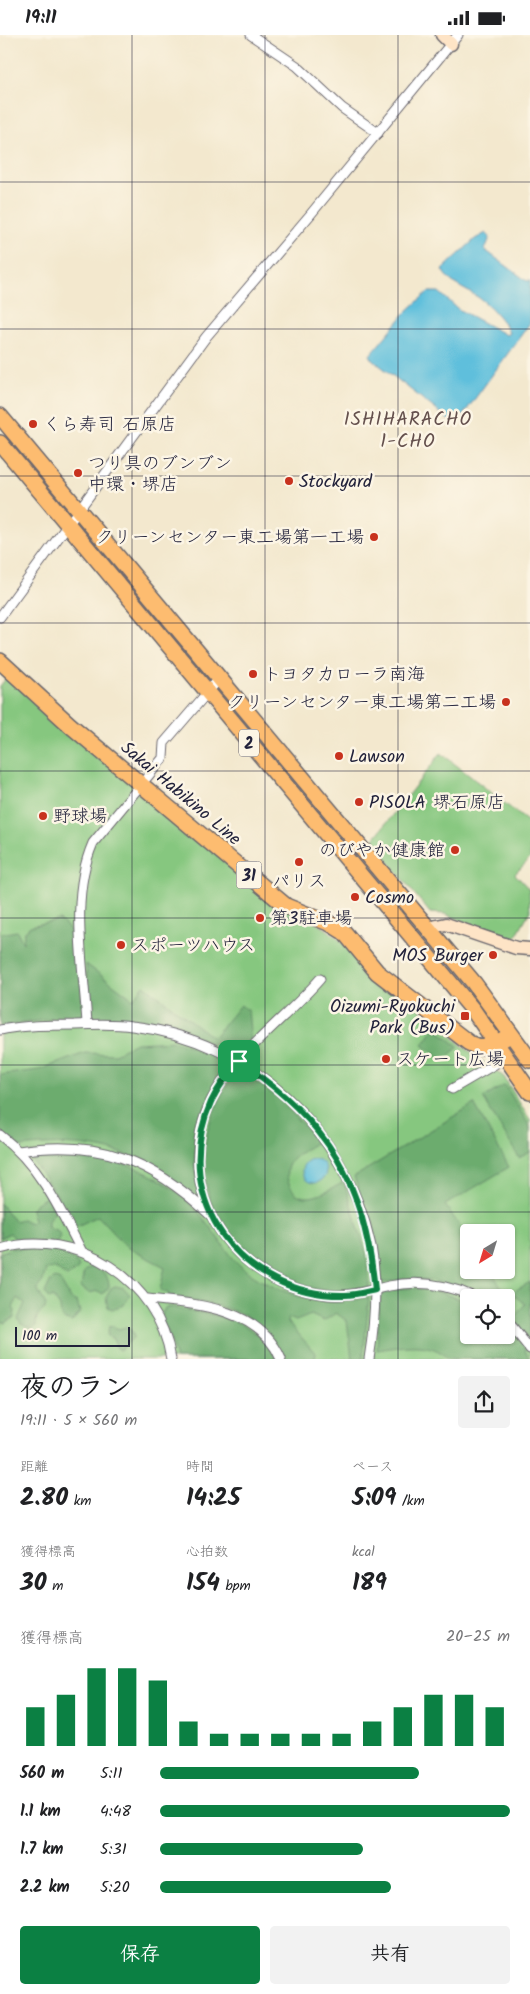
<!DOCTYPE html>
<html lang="ja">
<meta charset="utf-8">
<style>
:root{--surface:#fff;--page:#f2f2f2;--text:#202124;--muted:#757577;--accent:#0b8043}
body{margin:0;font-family:Kalam,"Klee One",sans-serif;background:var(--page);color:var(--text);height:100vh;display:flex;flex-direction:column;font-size:19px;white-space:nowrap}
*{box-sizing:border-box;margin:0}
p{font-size:16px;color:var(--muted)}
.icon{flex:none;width:28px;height:28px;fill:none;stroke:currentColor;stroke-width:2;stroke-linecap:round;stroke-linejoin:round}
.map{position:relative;height:1324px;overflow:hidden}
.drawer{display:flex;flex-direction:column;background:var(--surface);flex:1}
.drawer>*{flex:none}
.needle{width:32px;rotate:218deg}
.tools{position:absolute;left:460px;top:1189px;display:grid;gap:10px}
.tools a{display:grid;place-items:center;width:55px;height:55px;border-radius:5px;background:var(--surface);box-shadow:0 1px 4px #0004;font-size:25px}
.scale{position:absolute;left:15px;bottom:12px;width:115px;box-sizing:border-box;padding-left:5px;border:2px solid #22223b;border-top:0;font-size:14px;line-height:18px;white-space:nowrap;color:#22223b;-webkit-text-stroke:4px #fcf5e5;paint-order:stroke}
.pin{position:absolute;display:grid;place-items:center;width:42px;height:42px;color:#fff;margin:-21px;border-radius:10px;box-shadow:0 2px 8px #0006}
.round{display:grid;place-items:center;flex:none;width:52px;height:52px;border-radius:5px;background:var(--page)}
.overview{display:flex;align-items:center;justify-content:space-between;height:85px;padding:0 20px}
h1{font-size:28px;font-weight:700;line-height:38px}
.figures{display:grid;grid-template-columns:repeat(3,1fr);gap:8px;height:85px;padding:5px 20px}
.figures div{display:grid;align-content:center}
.figures b{font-size:25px;font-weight:700}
.figures small{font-size:14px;font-weight:400}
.figures p{font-size:14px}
.chart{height:140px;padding:10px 20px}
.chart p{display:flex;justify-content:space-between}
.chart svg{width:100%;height:90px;margin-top:5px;stroke:var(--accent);stroke-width:6}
.cta{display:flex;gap:10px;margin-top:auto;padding:10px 20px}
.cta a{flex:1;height:58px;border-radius:5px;background:var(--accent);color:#fff;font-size:20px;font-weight:700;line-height:58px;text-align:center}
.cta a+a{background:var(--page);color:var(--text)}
ul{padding:0 20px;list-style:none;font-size:16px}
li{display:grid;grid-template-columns:80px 60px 1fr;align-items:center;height:38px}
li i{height:12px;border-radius:6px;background:var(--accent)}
.status{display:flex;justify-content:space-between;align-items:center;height:35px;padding:0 25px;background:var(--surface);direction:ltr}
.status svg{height:14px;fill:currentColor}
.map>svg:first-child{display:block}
.green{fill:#86c77f;stroke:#54745d;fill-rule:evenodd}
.forest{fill:#6cac6e;stroke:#476754}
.water{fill:#5ebfdc;stroke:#40708c}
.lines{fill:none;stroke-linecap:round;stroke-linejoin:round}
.street-casing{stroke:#6b676e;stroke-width:11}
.secondary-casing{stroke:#6b676e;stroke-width:15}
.primary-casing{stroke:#6b676e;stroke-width:18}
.street{stroke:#fff;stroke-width:9}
.secondary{stroke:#fee4c6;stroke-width:12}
.primary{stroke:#fdbc70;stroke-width:15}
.route-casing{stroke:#fff;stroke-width:10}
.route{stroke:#0b8043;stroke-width:6}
.grid{fill:none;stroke:#22223b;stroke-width:1;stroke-opacity:0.55}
.poi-dot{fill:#c8321e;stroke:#fcf5e5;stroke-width:2}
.labels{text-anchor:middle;stroke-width:5;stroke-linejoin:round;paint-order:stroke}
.shield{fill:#fcf5e5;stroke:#63616e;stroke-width:1}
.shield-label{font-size:16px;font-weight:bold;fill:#22223b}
.poi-label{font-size:18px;fill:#22223b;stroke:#fcf5e5;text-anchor:start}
.street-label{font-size:18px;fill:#22223b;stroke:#fcf5e5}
.neighbourhood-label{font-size:19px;letter-spacing:1px;fill:#64504d;stroke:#fcf5e5}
</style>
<div class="status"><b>19:11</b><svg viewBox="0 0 49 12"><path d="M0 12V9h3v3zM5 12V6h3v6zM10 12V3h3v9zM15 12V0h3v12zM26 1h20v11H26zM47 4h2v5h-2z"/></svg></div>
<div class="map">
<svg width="530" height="1324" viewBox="0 0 530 1324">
<rect width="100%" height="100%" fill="#fcf5e5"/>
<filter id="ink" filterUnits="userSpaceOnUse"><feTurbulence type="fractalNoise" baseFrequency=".02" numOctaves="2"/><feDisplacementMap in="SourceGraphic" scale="10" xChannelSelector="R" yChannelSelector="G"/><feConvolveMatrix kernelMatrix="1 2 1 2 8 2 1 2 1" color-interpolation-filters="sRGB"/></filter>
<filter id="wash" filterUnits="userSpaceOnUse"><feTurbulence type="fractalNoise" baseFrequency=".0096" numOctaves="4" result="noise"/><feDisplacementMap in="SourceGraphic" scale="20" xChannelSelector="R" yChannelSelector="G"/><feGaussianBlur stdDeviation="1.12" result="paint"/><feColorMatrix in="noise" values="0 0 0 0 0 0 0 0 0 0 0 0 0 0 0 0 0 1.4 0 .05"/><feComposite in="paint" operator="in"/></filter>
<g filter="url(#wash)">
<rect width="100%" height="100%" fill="#f3e8ce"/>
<g class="green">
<path d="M9,640L197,804L329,896L464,1012L504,1042L530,1085V1324H0V651ZM469,1198H506V1235H469ZM469,1262H506V1300H469Z"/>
<path d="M441,718L527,786L530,783V824L515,839L529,854L530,876L515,903L511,905L445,879L430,878L372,806Z"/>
</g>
<g class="forest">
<path d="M59,885C86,900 81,956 82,984H52L0,991V899L17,896L23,908L24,898L30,891Z"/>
<path d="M86,929L133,964L144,950L213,1003L240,970L248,975L251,1007L239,1020C225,1017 213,1008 200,1003C164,989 128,985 90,983Z"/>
<path d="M435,993L459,1012L442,1025L423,1010Z"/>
<path d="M175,1006L211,1019L230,1029C209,1059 196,1084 195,1122C194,1136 200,1150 199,1164C187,1162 174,1144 162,1137C116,1109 72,1106 20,1112L0,1096V1040L39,1035L85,1018L115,1019L136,1008Z"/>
<path d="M238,1034L279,1064L315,1103L317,1107C308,1113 295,1119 289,1129C286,1134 286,1142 289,1148C299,1174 325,1158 342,1148L345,1151L367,1220L369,1252C284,1272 199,1207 204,1118C206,1086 220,1059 238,1034Z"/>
<path d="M505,1050L530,1092V1117L519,1123L483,1063Z"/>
<path d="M474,1069L509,1132L445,1170L469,1204V1235H490L504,1256C501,1258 498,1261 494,1262C486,1265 442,1246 428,1245C412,1243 397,1245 382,1248C376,1211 367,1177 354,1142Z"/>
<path d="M57,1116C105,1121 141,1129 180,1159C202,1177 215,1201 233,1223C255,1250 308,1269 343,1267C351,1266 360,1263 369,1262L363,1324L352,1323L347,1286L336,1278L324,1286L311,1280L296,1286L289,1283L288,1287L316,1319L315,1324H284C278,1315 273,1302 265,1295C238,1270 204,1268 169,1263L168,1258L160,1255L165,1232L128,1213L98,1181L73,1193L56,1159L28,1120V1118Z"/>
<path d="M48,1161L55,1176L48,1185V1192L58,1196L60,1201L56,1208L17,1206L10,1198L0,1203V1168L14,1186L22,1184L30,1188L34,1185L31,1175L36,1168Z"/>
<path d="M13,1213H54L61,1216L63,1220L73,1224L79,1232L76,1236L67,1242L55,1233L46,1234L43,1246L37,1254L46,1270L45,1274C38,1279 36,1281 36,1291L32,1294L21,1289L18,1284L25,1268L17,1263L13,1273L15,1276L14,1283L5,1288L0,1286V1218Z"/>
<path d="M95,1231C102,1235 110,1243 109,1252L103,1259L98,1256L89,1258L81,1252L84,1236Z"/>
<path d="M55,1243L60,1245L71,1264L77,1267L80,1277L72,1287L65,1285L61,1281L60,1272L53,1262L49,1264L45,1258L50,1247Z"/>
<path d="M530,1247V1305L513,1284L525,1269L511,1258Z"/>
<path d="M115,1251L124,1253L130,1260L124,1270L112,1274L108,1272L106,1263L111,1253Z"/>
<path d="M404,1253L429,1254L469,1267V1300H506V1291L522,1308L528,1322L526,1324H448C432,1304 399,1312 377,1315L380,1256Z"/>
<path d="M171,1272C204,1280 233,1278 260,1302C266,1308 274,1316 276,1324H176L168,1297L160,1284L165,1273Z"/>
<path d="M112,1291L119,1294L126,1292L131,1295L134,1302L120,1315L117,1314L114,1305L107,1300L109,1292Z"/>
</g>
<g class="water">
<path d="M486,198L490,202L485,215L527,246L530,245V288L458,387L454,389L373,325L370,320L406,277L428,257H439L458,274L506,300L509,298C505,287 491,272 482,265C469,255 451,251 442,235L475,204Z"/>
<circle cx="314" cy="1136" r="12"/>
</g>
</g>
<g filter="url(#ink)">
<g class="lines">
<g class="street-casing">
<g id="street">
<path d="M251,0L297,31L342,73L378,98"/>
<path d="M0,582L206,302L310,180L458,0"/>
<path d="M320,944C289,980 241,1015 217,1055C165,1143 225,1246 322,1259C345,1263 367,1256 389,1251C418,1245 448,1250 474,1262"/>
<path d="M87,989C84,931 69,863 93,808L163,723L164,708L219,644"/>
<path d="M0,995C25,990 50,990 75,990C94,989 114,988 132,991C251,1005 346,1094 371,1211C378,1249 375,1287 369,1324"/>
<path d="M452,1054L495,1029"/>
<path d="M0,1100C39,1130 59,1172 81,1215"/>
<path d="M19,1116C98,1104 152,1125 209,1179"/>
<path d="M0,1214C76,1192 159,1245 171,1324"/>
<path d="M148,1264C195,1269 259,1272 281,1324"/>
<path d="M506,1284L530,1314"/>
</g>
</g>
<g class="secondary-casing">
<g id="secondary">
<path d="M442,0L451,9"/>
<path d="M427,893L446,889L516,913L530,914"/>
</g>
</g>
<g class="primary-casing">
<g id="primary">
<path d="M0,381L474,948L530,1025"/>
<path d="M0,408L473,975L530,1057"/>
<path d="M0,626L70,690L286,871L331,889L344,897L377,937L469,1008C482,1015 493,1011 505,1003"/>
</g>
</g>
<use href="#street" class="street"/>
<use href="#secondary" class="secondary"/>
<use href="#primary" class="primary"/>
</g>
</g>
<g class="lines" filter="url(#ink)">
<g class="route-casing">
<path id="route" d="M239,1026C329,1088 364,1146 375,1255C366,1257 355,1260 345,1260C243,1262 168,1165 211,1067C218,1052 228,1039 239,1026Z"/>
</g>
<use href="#route" class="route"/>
</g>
<path class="grid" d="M132,0V1324M265,0V1324M398,0V1324M0,147H530M0,294H530M0,441H530M0,588H530M0,736H530M0,883H530M0,1030H530M0,1177H530"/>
<g class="poi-dot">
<circle cx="33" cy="389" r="5"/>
<circle cx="78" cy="438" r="5"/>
<circle cx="289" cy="446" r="5"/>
<circle cx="374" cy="502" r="5"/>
<circle cx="253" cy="639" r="5"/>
<circle cx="506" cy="667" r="5"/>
<circle cx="339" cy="721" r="5"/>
<circle cx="359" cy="767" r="5"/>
<circle cx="43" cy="781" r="5"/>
<circle cx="455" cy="815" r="5"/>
<circle cx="299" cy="827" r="5"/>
<circle cx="355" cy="862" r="5"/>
<circle cx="260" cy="883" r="5"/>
<circle cx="121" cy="910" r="5"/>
<circle cx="493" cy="920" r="5"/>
<rect x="460" y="976" width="10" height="10" rx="2.5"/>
<circle cx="386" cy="1024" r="5"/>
</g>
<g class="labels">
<g class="shield">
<rect x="239" y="694.5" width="20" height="27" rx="4"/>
<rect x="236.5" y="826.5" width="25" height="27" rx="4"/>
</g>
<g class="shield-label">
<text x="249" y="714">2</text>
<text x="249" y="846">31</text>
</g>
<g class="poi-label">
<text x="43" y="395">くら寿司 石原店</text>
<text x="88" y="434">つり具のブンブン<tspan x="88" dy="21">中環・堺店</tspan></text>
<text x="299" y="452">Stockyard</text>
<text x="364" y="508" text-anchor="end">クリーンセンター東工場第一工場</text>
<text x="263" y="645">トヨタカローラ南海</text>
<text x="496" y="673" text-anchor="end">クリーンセンター東工場第二工場</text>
<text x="349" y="727">Lawson</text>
<text x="369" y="773">PISOLA 堺石原店</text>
<text x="53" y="787">野球場</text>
<text x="445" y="821" text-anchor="end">のびやか健康館</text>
<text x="299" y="852" text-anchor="middle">パリス</text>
<text x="365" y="868">Cosmo</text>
<text x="270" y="889">第3駐車場</text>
<text x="131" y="916">スポーツハウス</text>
<text x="483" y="926" text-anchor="end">MOS Burger</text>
<text x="455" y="977" text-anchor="end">Oizumi-Ryokuchi<tspan x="455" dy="21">Park (Bus)</tspan></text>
<text x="396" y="1030">スケート広場</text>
</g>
<g class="street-label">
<text transform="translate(181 758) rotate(40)" y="6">Sakai Habikino Line</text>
</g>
<g class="neighbourhood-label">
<text x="408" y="390">ISHIHARACHO<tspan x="408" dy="22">1-CHO</tspan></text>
</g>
</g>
</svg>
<div class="tools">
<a><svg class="needle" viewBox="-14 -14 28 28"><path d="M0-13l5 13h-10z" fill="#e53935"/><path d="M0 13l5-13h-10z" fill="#757577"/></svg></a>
<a><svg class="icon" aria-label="locate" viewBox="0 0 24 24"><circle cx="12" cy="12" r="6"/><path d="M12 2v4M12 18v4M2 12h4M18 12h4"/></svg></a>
</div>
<div class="scale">100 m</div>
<div class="pin" style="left:239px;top:1026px;background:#1e9e55"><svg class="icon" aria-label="arrive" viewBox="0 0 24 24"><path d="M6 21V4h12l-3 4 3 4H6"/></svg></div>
</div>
<section class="drawer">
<div class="overview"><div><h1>夜のラン</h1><p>19:11 · 5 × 560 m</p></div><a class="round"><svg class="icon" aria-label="share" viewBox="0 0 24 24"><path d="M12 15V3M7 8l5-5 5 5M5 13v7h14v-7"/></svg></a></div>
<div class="figures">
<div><p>距離</p><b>2.80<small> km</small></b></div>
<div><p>時間</p><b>14:25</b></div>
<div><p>ペース</p><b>5:09<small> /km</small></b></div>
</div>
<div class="figures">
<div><p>獲得標高</p><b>30<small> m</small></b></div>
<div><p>心拍数</p><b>154<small> bpm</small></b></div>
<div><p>kcal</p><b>189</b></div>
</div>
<div class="chart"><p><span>獲得標高</span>20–25 m</p>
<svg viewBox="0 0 160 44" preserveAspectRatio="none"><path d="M5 44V25M15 44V19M25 44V6M35 44V6M45 44V12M55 44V32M65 44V38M75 44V38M85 44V38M95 44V38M105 44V38M115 44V32M125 44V25M135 44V19M145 44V19M155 44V25"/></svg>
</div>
<ul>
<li><b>560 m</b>5:11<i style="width:74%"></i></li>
<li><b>1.1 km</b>4:48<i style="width:100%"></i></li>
<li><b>1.7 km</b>5:31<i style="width:58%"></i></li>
<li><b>2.2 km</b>5:20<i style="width:66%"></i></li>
</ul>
<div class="cta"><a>保存</a><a>共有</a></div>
</section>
